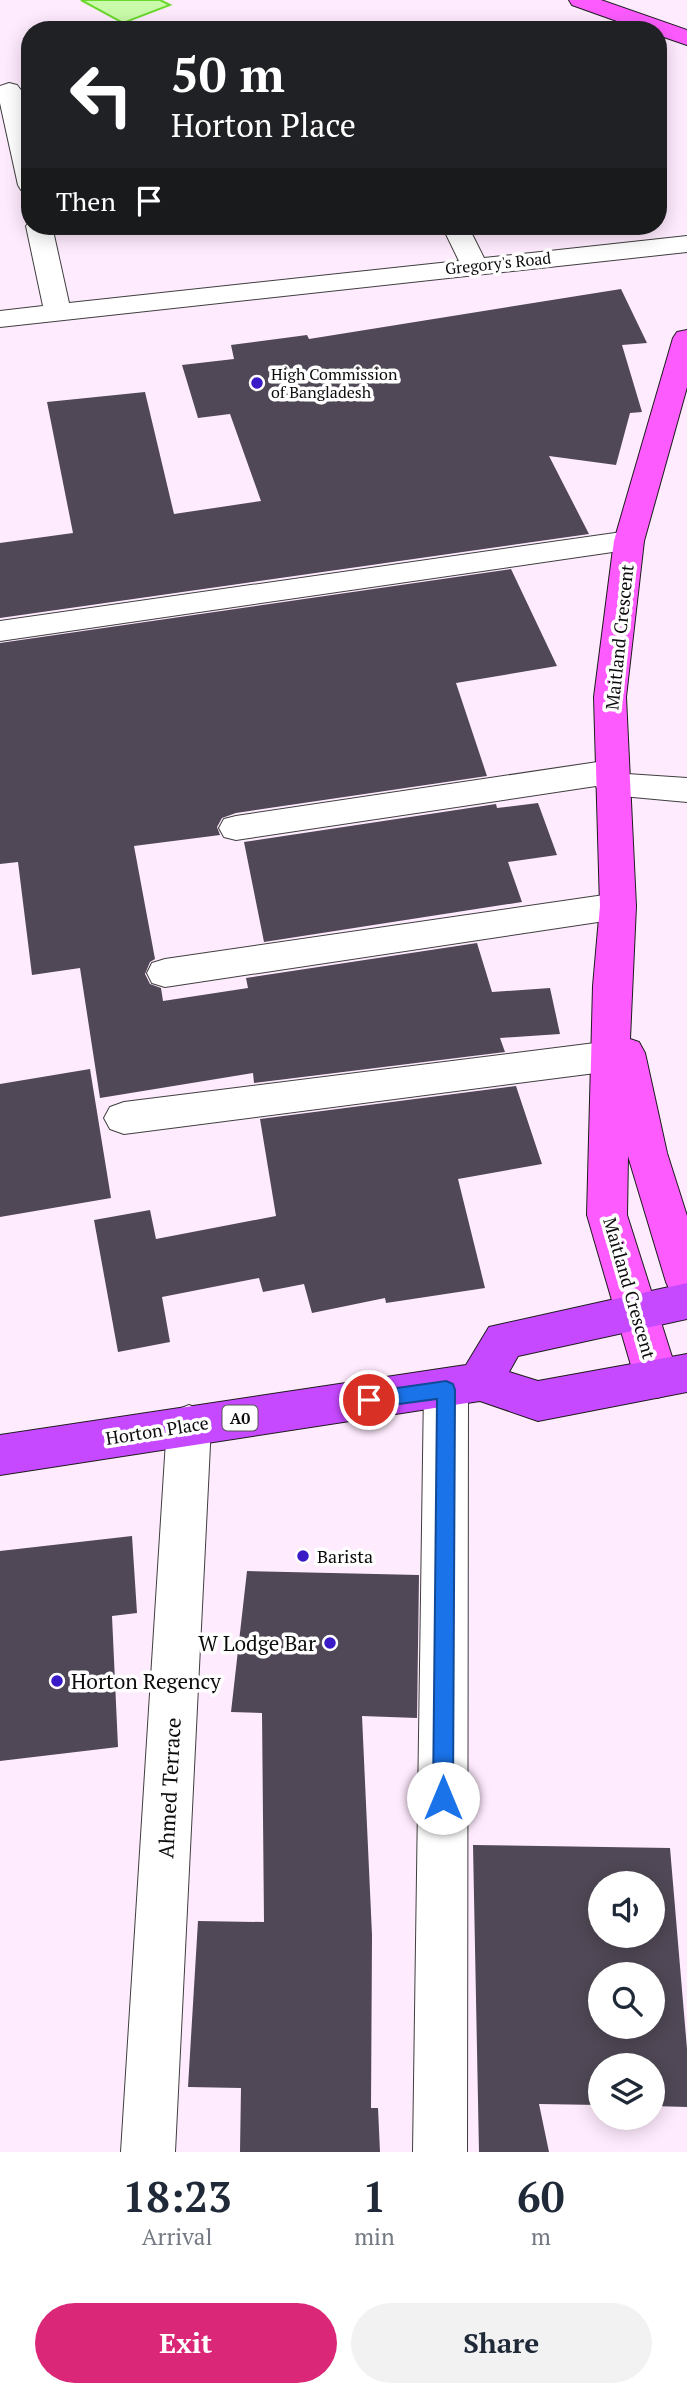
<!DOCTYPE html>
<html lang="en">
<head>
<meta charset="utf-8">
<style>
	:root { --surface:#fff; --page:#f2f2f3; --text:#1f2937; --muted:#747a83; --accent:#db2777 }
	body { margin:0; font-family:"PT Serif",serif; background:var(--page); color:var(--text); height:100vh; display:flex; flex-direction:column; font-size:26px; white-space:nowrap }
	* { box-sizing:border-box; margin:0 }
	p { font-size:23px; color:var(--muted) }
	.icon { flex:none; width:38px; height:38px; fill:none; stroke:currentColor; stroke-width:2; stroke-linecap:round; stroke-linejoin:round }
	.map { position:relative; height:2152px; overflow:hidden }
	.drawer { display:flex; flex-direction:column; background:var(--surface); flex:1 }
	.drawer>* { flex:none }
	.guide { position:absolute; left:21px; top:21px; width:646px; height:214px; border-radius:28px; box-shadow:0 4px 18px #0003; background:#202124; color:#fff; overflow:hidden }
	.tools { position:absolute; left:588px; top:1871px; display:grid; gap:14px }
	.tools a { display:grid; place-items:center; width:77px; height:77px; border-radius:50%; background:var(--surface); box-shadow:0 4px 18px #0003; font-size:35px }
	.pin { position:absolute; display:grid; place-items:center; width:60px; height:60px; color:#fff; margin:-30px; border:4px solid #fff; border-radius:50%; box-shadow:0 2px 7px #0007 }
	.me { position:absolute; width:77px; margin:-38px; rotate:0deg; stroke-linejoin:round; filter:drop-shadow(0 0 5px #0008) }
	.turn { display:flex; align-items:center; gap:24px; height:147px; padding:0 35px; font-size:32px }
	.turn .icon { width:91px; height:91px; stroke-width:2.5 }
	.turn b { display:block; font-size:49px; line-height:60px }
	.then { display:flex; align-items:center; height:66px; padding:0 35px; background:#0003; gap:14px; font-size:26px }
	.eta { display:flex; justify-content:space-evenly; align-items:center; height:119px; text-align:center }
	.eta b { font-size:42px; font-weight:700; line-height:49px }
	.button { display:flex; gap:14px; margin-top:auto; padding:14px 35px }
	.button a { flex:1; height:80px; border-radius:42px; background:var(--accent); color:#fff; font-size:28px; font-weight:700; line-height:80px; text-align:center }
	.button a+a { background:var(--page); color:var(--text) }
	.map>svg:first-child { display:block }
	.water { fill:#cafbab; stroke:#6ad82c; stroke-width:2 }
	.building { fill:#504856; fill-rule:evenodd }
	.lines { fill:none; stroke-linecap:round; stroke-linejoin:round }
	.minor-casing { stroke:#3f3f3f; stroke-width:2 }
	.major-casing { stroke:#1d1d1d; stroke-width:2 }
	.highway-casing { stroke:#1d1d1d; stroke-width:2 }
	.minor { fill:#fff; fill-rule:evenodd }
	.major { fill:#fe5bff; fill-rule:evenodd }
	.highway { fill:#c749ff; fill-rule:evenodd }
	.route { fill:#1a73e8; stroke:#114b97; stroke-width:2 }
	.poi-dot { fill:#3a19c7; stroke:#fff; stroke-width:2.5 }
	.labels { text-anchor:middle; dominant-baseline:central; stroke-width:7; stroke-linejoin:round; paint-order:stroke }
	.far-street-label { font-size:16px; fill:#0c0c0c; stroke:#fff }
	.far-poi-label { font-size:16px; fill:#0c0c0c; stroke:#fff; text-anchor:start }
	.shield { fill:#fff; stroke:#555; stroke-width:2 }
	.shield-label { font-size:16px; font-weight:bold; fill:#0c0c0c }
	.street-label { font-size:18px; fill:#0c0c0c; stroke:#fff }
	.poi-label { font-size:18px; fill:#0c0c0c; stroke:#fff; text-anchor:start }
	.near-poi-label { font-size:21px; fill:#0c0c0c; stroke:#fff; text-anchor:end }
	.near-street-label { font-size:21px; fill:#0c0c0c; stroke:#fff }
</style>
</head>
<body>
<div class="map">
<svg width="687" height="2152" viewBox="0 0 687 2152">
	<rect width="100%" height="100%" fill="#ffebfe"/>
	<!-- water -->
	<path class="water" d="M81,0h79l10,5 -47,18z"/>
	<!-- building -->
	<path class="building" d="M621,289l26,54 -25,2 20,67 -12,1 -14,52 -67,-9 40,78 -589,84v-75l73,-10 -26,-131 98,-10 29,122 87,-13 -31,-87 -32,4 -16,-53 52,-6 -3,-14 76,-10 2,4z
		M511,569l46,97 -101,17 31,93 -251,37 -14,5 -5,9 3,8 -86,11 21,113 -5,3 -5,12 5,10 11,4 2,13 85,-13 -2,-10 231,-35 15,49 58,-4 10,46 -60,4 5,14 -251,31 -1,-10 -153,25 -20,-130 -48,7 -14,-113 -18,2v-221z
		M538,803l19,52 -49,7 14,40 -258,40 -20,-100 252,-38 1,4z
		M90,1069l21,129 -111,19v-133z
		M516,1086l26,78 -84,15 27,109 -99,15 -1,-5 -73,15 -8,-29 -41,8 -4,-14 -97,19 8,45 -52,10 -24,-132 56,-10 6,29 120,-23 -16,-97z
		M132,1536l5,77 -25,3 6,131 -118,14v-210z
		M247,1571l172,4 -2,143 -55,-2 10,219 -1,173h7l2,44h-140l1,-64 -53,-1 10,-166 66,1 -2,-209 -31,-1z
		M473,1845l197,3 17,201v58l-34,-1v-41h-53v40l-61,-1 10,48h-70zM600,1883h53v53h-53zM600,1974h53v52h-53z"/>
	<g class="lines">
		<defs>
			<path id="minor" d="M9,83l8,2 4,5 9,39v63l-9,-2 -3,-5 -18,-82v-17z
				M30,221v5h22l17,77 390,-42 -17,-35h26l16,32 203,-22v16l-687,75v-16l43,-5 -17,-80z
				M629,531l11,3 4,7 -4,7 -640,93v-20z
				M611,760l12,4 4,10 60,4v24l-87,-8 -4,-8 -360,54 -12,-3 -5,-9 5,-9 12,-3z
				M618,893l13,4 5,9 -5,9 -13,4 -453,68 -13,-4 -5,-10 5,-10 13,-4z
				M611,1041l14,4 5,11 -5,11 -14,4 -487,63 -14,-5 -6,-11 6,-11 14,-5z
				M446,1370l15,5 7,14 -1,763h-54l11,-763 7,-14z
				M189,1405l15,6 7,14 -36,727h-54l46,-727 7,-14z"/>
			<path id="major" d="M569,0h32l86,30v15l-29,-10v-5h-16l-70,-25z
				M687,330v57l-43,154 -18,156 10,209 -6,133 9,3 6,11 22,100 20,63v84l-15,-5 -6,-13 -38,-126 -1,59 52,164 -7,14 -15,5 -15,-5 -7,-14 -48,-164 6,-229 7,-80 -6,-209 20,-156 59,-203 4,-6z"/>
			<path id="highway" d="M687,1283v36l-169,37 -9,16 29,9 149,-27v38l-149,29 -58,-20 -480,74v-40l466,-70 23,-38z"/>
		</defs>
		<!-- minor casing -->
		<use href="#minor" class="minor-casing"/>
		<!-- major casing -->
		<use href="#major" class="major-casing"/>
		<!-- highway casing -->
		<use href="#highway" class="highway-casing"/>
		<!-- minor -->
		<use href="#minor" class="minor"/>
		<!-- major -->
		<use href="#major" class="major"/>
		<!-- highway -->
		<use href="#highway" class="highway"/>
	</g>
	<!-- route -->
	<path class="route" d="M446,1381l7,3 2,6 -2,408 -3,7 -7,3 -7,-3 -3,-7 4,-399 -68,9 -6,-2 -3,-6 3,-6 6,-2z"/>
	<!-- markers -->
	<g class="poi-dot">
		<circle cx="257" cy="383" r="7"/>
		<circle cx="303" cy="1556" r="7"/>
		<circle cx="330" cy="1643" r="7"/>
		<circle cx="57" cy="1681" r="7"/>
	</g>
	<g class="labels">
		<!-- far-street labels -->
		<g class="far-street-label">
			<text transform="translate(498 263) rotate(-6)">Gregory's Road</text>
		</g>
		<!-- far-poi labels -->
		<g class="far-poi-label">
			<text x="271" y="374">High Commission<tspan x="271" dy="18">of Bangladesh</tspan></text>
		</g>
		<!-- shield labels -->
		<rect class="shield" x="222.5" y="1405.5" width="35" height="25" rx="5"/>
		<g class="shield-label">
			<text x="240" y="1418">A0</text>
		</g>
		<!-- street labels -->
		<g class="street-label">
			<text transform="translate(619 637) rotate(-84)">Maitland Crescent</text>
			<text transform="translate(630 1288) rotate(74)">Maitland Crescent</text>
			<text transform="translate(157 1430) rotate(-9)">Horton Place</text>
		</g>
		<!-- poi labels -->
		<g class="poi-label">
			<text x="317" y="1556">Barista</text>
		</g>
		<!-- near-poi labels -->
		<g class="near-poi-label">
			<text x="316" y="1643">W Lodge Bar</text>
			<text x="71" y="1681" text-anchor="start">Horton Regency</text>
		</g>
		<!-- near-street labels -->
		<g class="near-street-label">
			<text transform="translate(169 1788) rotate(-87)">Ahmed Terrace</text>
		</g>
	</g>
</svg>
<div class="tools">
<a><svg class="icon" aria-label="sound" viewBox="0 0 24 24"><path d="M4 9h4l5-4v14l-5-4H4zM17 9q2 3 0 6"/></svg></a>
<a><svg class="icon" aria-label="search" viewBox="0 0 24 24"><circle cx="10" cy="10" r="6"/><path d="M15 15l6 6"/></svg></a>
<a><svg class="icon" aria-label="layers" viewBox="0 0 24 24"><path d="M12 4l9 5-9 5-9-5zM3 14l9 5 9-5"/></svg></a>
</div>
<div class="pin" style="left:369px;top:1400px;background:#d93025"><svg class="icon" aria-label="arrive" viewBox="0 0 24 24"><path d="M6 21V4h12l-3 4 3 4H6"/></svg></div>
<svg class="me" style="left:443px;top:1798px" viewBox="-20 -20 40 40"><circle r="19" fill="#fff"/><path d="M0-13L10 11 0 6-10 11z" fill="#1a73e8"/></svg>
<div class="guide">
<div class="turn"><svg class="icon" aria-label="left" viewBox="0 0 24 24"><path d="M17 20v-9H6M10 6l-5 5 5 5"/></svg><div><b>50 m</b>Horton Place</div></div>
<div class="then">Then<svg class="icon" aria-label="arrive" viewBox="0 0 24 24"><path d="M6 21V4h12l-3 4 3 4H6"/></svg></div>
</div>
</div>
<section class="drawer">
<div class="eta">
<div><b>18:23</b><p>Arrival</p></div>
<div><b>1</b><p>min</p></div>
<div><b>60</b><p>m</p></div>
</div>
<div class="button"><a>Exit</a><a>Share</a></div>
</section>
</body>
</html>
